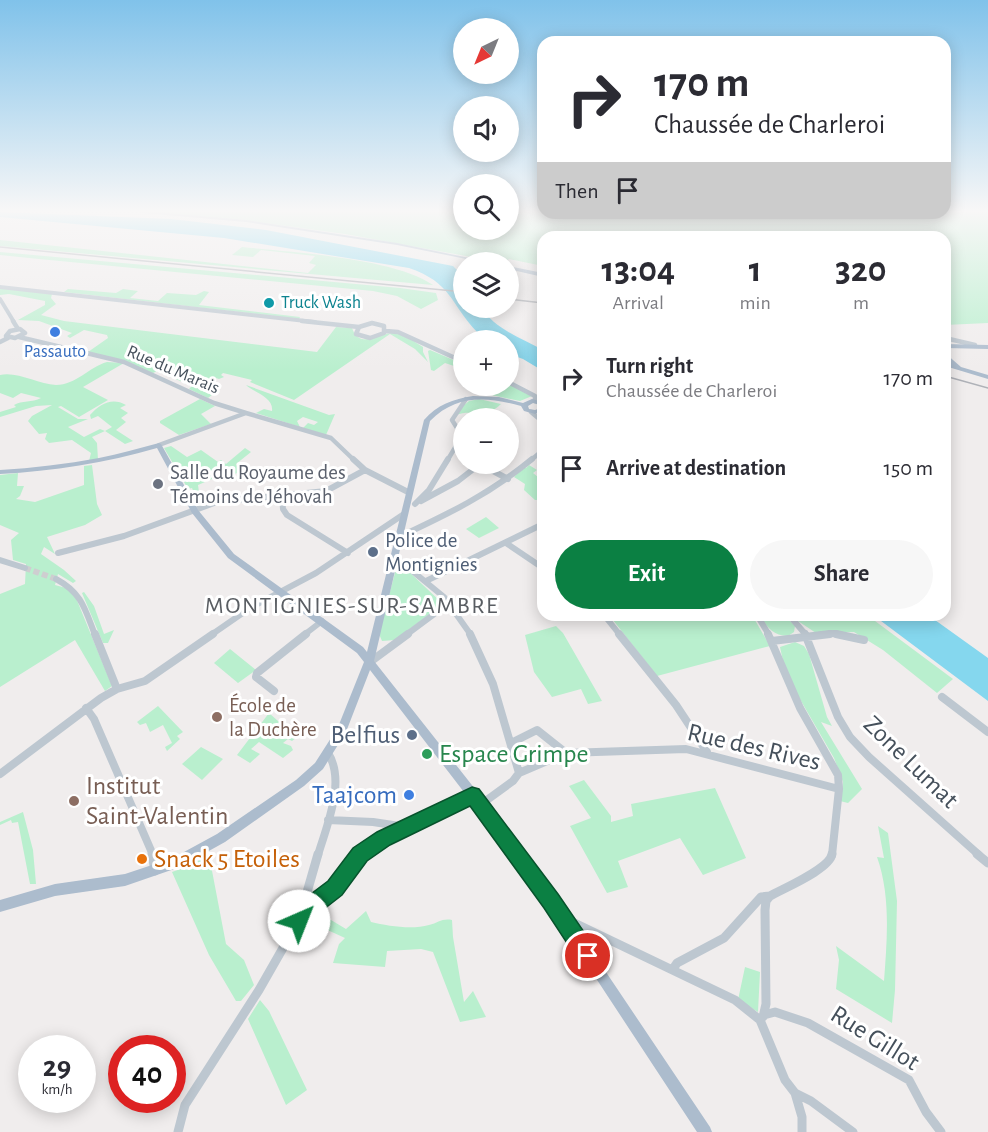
<!DOCTYPE html>
<html lang="en">
<head>
<meta charset="utf-8">
<style>
	:root { --surface:#fff; --page:#f7f7f7; --text:#2b2b33; --muted:#7c7c81; --accent:#0b8043 }
	body { margin:0; font-family:"Alegreya Sans",sans-serif; background:var(--page); color:var(--text); height:100vh; display:flex; flex-direction:column; font-size:22px; white-space:nowrap }
	* { box-sizing:border-box; margin:0 }
	p { font-size:20px; color:var(--muted) }
	.icon { flex:none; width:33px; height:33px; fill:none; stroke:currentColor; stroke-width:2; stroke-linecap:round; stroke-linejoin:round }
	.map { position:relative; flex:1; overflow:hidden }
	.panel { position:absolute; left:537px; top:231px; width:414px; height:390px; display:flex; flex-direction:column; background:var(--surface); border-radius:18px; box-shadow:0 3px 15px #0003 }
	.panel>* { flex:none }
	.hud { position:absolute; left:537px; top:36px; width:414px; height:183px; border-radius:18px; box-shadow:0 3px 15px #0003; background:#fff; color:var(--text); overflow:hidden }
	.needle { width:39px; rotate:223deg }
	.fabs { position:absolute; left:453px; top:18px; display:grid; gap:12px }
	.fabs a { display:grid; place-items:center; width:66px; height:66px; border-radius:50%; background:var(--surface); box-shadow:0 3px 15px #0003; font-size:30px }
	.speed { position:absolute; left:18px; top:1035px; display:flex; gap:12px; font-size:30px; font-weight:700; text-align:center }
	.speed>* { display:grid; place-content:center; width:78px; height:78px; border-radius:50%; background:var(--surface); box-shadow:0 3px 15px #0003; line-height:1 }
	.speed small { font-size:15px; font-weight:400 }
	.speed .limit { border:9px solid #d22; background:#fff; color:#111 }
	.pin { position:absolute; display:grid; place-items:center; width:51px; height:51px; color:#fff; margin:-26px; border:3px solid #fff; border-radius:50%; box-shadow:0 2px 6px #0007 }
	.me { position:absolute; width:66px; margin:-33px; rotate:44deg; stroke-linejoin:round; filter:drop-shadow(0 0 4px #0008) }
	.turn { display:flex; align-items:center; gap:21px; height:126px; padding:0 18px; font-size:27px }
	.turn .icon { width:78px; height:78px; stroke-width:2.5 }
	.turn b { display:block; font-size:42px; line-height:51px }
	.then { display:flex; align-items:center; height:57px; padding:0 18px; background:#0003; gap:12px; font-size:22px }
	.eta { display:flex; justify-content:space-evenly; align-items:center; height:102px; text-align:center }
	.eta b { font-size:36px; font-weight:600; line-height:42px }
	.primary-button { display:flex; gap:12px; margin-top:auto; padding:12px 18px }
	.primary-button a { flex:1; height:69px; border-radius:36px; background:var(--accent); color:#fff; font-size:24px; font-weight:600; line-height:69px; text-align:center }
	.primary-button a+a { background:var(--page); color:var(--text) }
	ul { padding:0; list-style:none }
	li { display:flex; align-items:center; gap:18px; height:90px; padding:0 18px }
	li div { flex:1 }
	li b { display:block; font-size:22px }
	li em { font-style:normal }
	.map>svg:first-child { display:block }
	.green { fill:#b9efce }
	.water { fill:#85d7ee }
	.lines { fill:none; stroke-linecap:round; stroke-linejoin:round }
	.minor-tunnel { stroke:#ceced0; stroke-width:6; stroke-dasharray:6 3; stroke-linecap:butt }
	.minor-far4 { stroke:#bdc7d0; stroke-width:4 }
	.minor-far3 { stroke:#bdc7d0; stroke-width:4.5 }
	.minor-far2 { stroke:#bdc7d0; stroke-width:6 }
	.minor-far1 { stroke:#bdc7d0; stroke-width:8 }
	.minor { stroke:#bdc7d0; stroke-width:9 }
	.major { fill:#acbccd; fill-rule:evenodd }
	.rail { stroke:#afb2b8; stroke-width:1.5 }
	.route { fill:#0b8043; stroke:#07532c; stroke-width:1.5 }
	.culture-dot { fill:#0f9aa8; stroke:#fff; stroke-width:2 }
	.shop-dot { fill:#3f7fe0; stroke:#fff; stroke-width:2 }
	.worship-dot { fill:#6b7280; stroke:#fff; stroke-width:2 }
	.service-dot { fill:#5c6f8a; stroke:#fff; stroke-width:2 }
	.education-dot { fill:#8d6e63; stroke:#fff; stroke-width:2 }
	.leisure-dot { fill:#2e9e5b; stroke:#fff; stroke-width:2 }
	.food-dot { fill:#e8710a; stroke:#fff; stroke-width:2 }
	.labels { text-anchor:middle; dominant-baseline:central; stroke-width:6; stroke-linejoin:round; paint-order:stroke }
	.far-culture-label { font-size:18px; fill:#0d838f; stroke:#fff; text-anchor:start }
	.far-shop-label { font-size:18px; fill:#366cbe; stroke:#fff }
	.far-street-label { font-size:18px; fill:#45505b; stroke:#fff }
	.worship-label { font-size:21px; fill:#5b616d; stroke:#fff; text-anchor:start }
	.service-label { font-size:21px; fill:#4e5e75; stroke:#fff; text-anchor:start }
	.education-label { font-size:21px; fill:#785e54; stroke:#fff; text-anchor:start }
	.quarter-label { font-size:24px; letter-spacing:1.5px; fill:#595d62; stroke:#fff }
	.near-service-label { font-size:26px; fill:#4e5e75; stroke:#fff; text-anchor:end }
	.near-street-label { font-size:26px; fill:#45505b; stroke:#fff }
	.near-leisure-label { font-size:26px; fill:#27864d; stroke:#fff; text-anchor:start }
	.near-education-label { font-size:26px; fill:#785e54; stroke:#fff; text-anchor:start }
	.near-shop-label { font-size:26px; fill:#366cbe; stroke:#fff; text-anchor:end }
	.near-food-label { font-size:26px; fill:#c56008; stroke:#fff; text-anchor:start }
</style>
</head>
<body>
<div class="map">
<svg width="988" height="1132" viewBox="0 0 988 1132">
	<rect width="100%" height="100%" fill="#f0eded"/>
	<!-- green -->
	<path class="green" d="M149,212h314l1,18h44l1,-18 391,1 37,3 8,-4h43v111l-43,2v-88h-402v29l-34,-7 -4,3h-6l-154,-28 -101,-14z
		M0,240l308,33 8,-8 -7,-2 6,-7 -54,-6 -8,7 -21,-2 10,-8c49,5 152,11 191,38l-433,-39z
		M0,252l400,36 36,5 2,7 -17,9 -24,-13 -24,-5 -334,-32 -39,-4z
		M0,288l52,6 -1,4 5,6 -15,11 23,6 253,31 19,-25 16,1c8,22 26,5 41,5 9,0 22,9 30,14v5l5,10 -13,-13 -25,-15 -96,66 -44,-18 2,-2 -29,-7 -2,2 3,2 -5,2 -6,-2 -16,11 15,7 -4,3 -19,-9 3,-3 -35,-15 -4,2 -65,-21 20,-14 -1,-3 -23,-5 -14,8 -3,-2 5,-3 -33,-12 -21,-1 27,-15v-4l-36,-7 -9,1z
		M68,289l48,4 7,-4 15,2 -8,7 28,3 9,-8 29,2 8,-4 5,1 -10,13 101,12 -1,2 -235,-27z
		M430,350l33,14v5l-18,-6 -11,8 -3,-1 -3,-19z
		M107,362l17,1 -41,24 25,13 -29,17 -18,-11 -3,1 20,12h10l-20,8 16,10 16,-8 5,2 7,-4 -14,-11 -7,3 -1,-4c10,-11 22,-18 36,-10l-6,3 8,5 -7,5 5,4 -10,8 17,11 -8,3 -20,-13 -13,6 5,6 1,17 -9,1 2,-8 -19,-13 -23,3 -4,-4 2,-6 -8,1 -11,-13 4,-5 20,-11 -16,1 -36,11v-5l16,-5 -2,-2c8,-5 18,-2 27,-7l-20,-5 -8,5 -13,-5v-18c17,-4 38,9 56,10 20,0 33,-18 51,-23z
		M509,383l23,13 -12,5 -38,-8 10,-3 4,-4h12z
		M246,385l83,30 6,-1 -9,21 -23,-7 5,-5 6,2 4,-3 -15,-5 -6,4 3,6 -44,-14 8,-4 8,2c2,-14 -19,-19 -26,-26z
		M200,399l15,7 -14,8 10,10 -32,11 -19,-12v-2z
		M479,399l22,5c-18,17 -27,4 -45,11l-1,-2 14,-12z
		M171,446l16,11 14,-7 17,12 3,-2 5,4 19,-16 6,4 -15,12 4,8 -25,9 -3,-2 -14,6 1,7 -3,6 -4,-10 -4,1 -24,-41z
		M92,465l5,39 5,11 -17,10 -38,12 8,17 -11,-7 -3,7 23,16 12,11 -3,2 -15,-9 -3,11 11,3 10,10 36,88 -7,5 -30,-51 -75,47v-93l25,-10 1,-20 -13,-4 -2,-20 8,-7 -19,-8v-50l18,-2 -1,13h7l-4,10 -4,3 19,3 49,-17v-19z
		M529,465l8,5 -4,3 10,8v19h-8l-11,-10 1,-6 -11,-7 9,-10 3,1z
		M486,517l13,11 -20,10 -13,-9z
		M397,565l7,2 39,37 -48,36 -13,1 -3,-7z
		M84,592l10,14 10,28 10,-4 -6,13h-5l-21,-50z
		M609,615h143l18,31 -113,30z
		M760,615h24l11,11 -1,6 -6,4c-16,-1 -21,-9 -28,-21z
		M789,615h78l86,64 -16,14 -54,-43 -29,-18 -38,1z
		M556,626l7,7 39,68 -14,3 -7,-15 -29,8 -18,-25 -9,-37z
		M795,642l9,4 5,8 18,63 5,9 -11,-4 41,67 -14,14 -8,-2 3,-19 -9,-24 -48,-83 -6,-28z
		M230,649l26,21 -18,13 -24,-20z
		M158,706l25,26 -6,4 3,3 -13,12 -2,-4 7,-4 -9,-18 -13,7 -4,-9 -6,2 -3,-3z
		M269,713l9,8 20,8 -5,6 4,2 -5,4 -4,-2 -5,4 8,3 2,4 -10,8 -24,-16 -8,7 9,5 -10,9 -13,-8z
		M201,747l22,12 -21,21 -20,-16z
		M584,780l27,36v6l22,-6 -2,-12 84,-16 31,70 -43,17 -23,-37 -62,23 10,26 -21,6 -37,-67 21,-8 -22,-32z
		M23,812l10,38 3,34h-6l-12,-62 -6,1 -1,-3 -11,5v-3z
		M878,826l10,7 9,68 -2,89 -3,33 -56,-34 3,-29 -3,-14 48,35c3,-40 7,-85 -7,-124l7,1z
		M209,855l17,89 18,16 10,25 -13,16h-5l-27,-46 -37,-83 17,-6z
		M316,911l30,18 20,-18 5,11c17,4 41,8 58,3 9,-2 13,-7 23,-5l1,17 11,65 9,-11 13,26 -26,5 -27,-70 -12,-3 -34,2 -2,16 -52,-4 6,-19 6,-6 -35,-16z
		M745,967l15,5 -2,40 -20,-12z
		M260,1000l9,11 38,79 -21,15 -38,-86z"/>
	<!-- water -->
	<path class="water" d="M0,212l171,7 95,11 187,36 10,10 1,32h18c11,20 41,31 61,42v21l-20,-12 -14,-5 -1,-14h-25l-6,-3v-5c-28,-30 -25,-49 -68,-64l-185,-30 -224,-21z
		M873,615h55l60,43v43z"/>
	<g class="lines">
		<!-- minor-tunnel -->
		<path class="minor-tunnel" d="M25,568l31,11"/>
		<!-- minor-far4 -->
		<path class="minor-far4" d="M0,287l315,35
			M0,299l14,23"/>
		<!-- minor-far3 -->
		<path class="minor-far3" d="M13,321l5,8
			M302,321l57,6
			M372,323l12,3v7l-14,5 -14,-4 3,-7z
			M20,329l5,4 -10,5 -9,-2 4,-5z
			M386,331l12,1 66,30
			M19,337l105,25 90,41 32,10
			M945,338l30,7
			M0,342l8,-4
			M508,382l27,14v5
			M531,412l12,10
			M159,445l87,-32 85,25 24,23
			M447,461l15,-25 -10,-16 14,-21
			M530,461l13,-11"/>
		<!-- minor-far2 -->
		<path class="minor-far2" d="M353,459l12,11 43,22
			M282,497l1,12 4,6 61,38
			M421,501l37,-20 22,-17 28,15
			M415,504l14,-14 19,-31
			M399,537c49,-23 91,-43 133,-78
			M506,543l37,25
			M58,553l66,-17 93,-34 109,-11 39,-21
			M394,556l50,41 27,38
			M0,560l25,8
			M56,579c26,14 29,30 39,56
			M426,581l117,-57
			M604,615l16,20
			M757,615l12,20
			M789,615l17,20
			M211,635l39,-27 66,-35 88,-59
			M304,635l18,-14
			M406,635l43,-32
			M818,635l16,-2 9,2"/>
		<!-- minor-far1 -->
		<path class="minor-far1" d="M95,634l22,55
			M470,634l23,50 26,89 -6,8 -33,24
			M619,634l57,71 31,47
			M768,634l32,74 38,67 1,14 -7,66
			M805,634l33,83 12,20 19,20 110,98
			M836,634l28,6
			M772,641l58,-7
			M370,662l38,-28
			M274,691l-18,-14 1,-4 49,-39
			M942,697l46,35
			M86,708l8,11 59,136
			M511,743l26,-13 29,23
			M519,773l47,-20 120,-4 153,40
			M0,774l101,-76 16,-9 28,-8 68,-47
			M328,820l45,2 33,5
			M318,855c9,-30 28,-74 10,-102
			M360,855l24,-17 89,-43"/>
		<!-- minor -->
		<path class="minor" d="M152,854l3,17
			M977,854l11,9
			M303,913l32,-25 27,-34
			M566,919l169,81 25,20 25,60 10,13 16,8 42,31
			M673,969l4,-6 47,-25 37,-41 9,-1c14,-8 60,-27 62,-42
			M764,1015l11,-3 33,11 101,57 17,32 15,20
			M763,1017l3,-13 -1,-94 1,-9 4,-5
			M795,1093l7,24v15
			M178,1132l7,-27 74,-115 40,-70 19,-66"/>
		<!-- major -->
		<path class="major" d="M141,212h14l91,8 151,23 92,19h-8l-84,-17 -151,-23 -103,-9z
			M508,266l35,7v4l-35,-8z
			M945,344l43,1v4l-43,-1z
			M945,353l16,14 27,8v4l-43,-13v-4l6,2 -6,-6z
			M473,396l26,1 24,6 9,-4 11,3v4l-10,-3 -5,3 1,3 6,1 8,-3v4l-8,3 -11,-3 -3,-5c-34,-9 -64,-12 -91,15l-56,240 131,166 62,87 143,213 2,5h-15l-138,-210 -62,-87 -127,-165 -24,62 -23,37 -19,17 -79,56 -45,25 -55,19 -70,10 -55,16v-12l55,-16 70,-10 48,-16 44,-24 79,-54 19,-17 23,-36 26,-65 -7,-9 -129,-95 -36,-45 -35,-65c-51,15 -104,23 -157,26v-4c33,-2 66,-6 99,-12 20,-4 40,-10 60,-15l2,1 37,66 36,44 129,93 4,5 57,-232c13,-15 29,-21 49,-24z"/>
		<!-- rail -->
		<path class="rail" d="M0,247l464,45
			M508,299l35,4
			M945,376l43,12"/>
	</g>
	<!-- sky -->
	<linearGradient id="sky" x2="0" y2="1"><stop stop-color="#80c2ea"/><stop offset="0.57" stop-color="#f8f7f7"/><stop offset="1" stop-color="#f8f7f7" stop-opacity="0"/></linearGradient>
	<rect width="988" height="370" fill="url(#sky)"/>
	<!-- route -->
	<path class="route" d="M472,787l7,2 79,105 37,54 3,8 -3,7 -7,3 -8,-3 -36,-55 -74,-102 -80,39 -23,16 -25,34 -32,25 -4,8 -7,3 -7,-3 -3,-7 6,-15 33,-25 25,-33 24,-16z"/>
	<!-- markers -->
	<circle class="culture-dot" cx="269" cy="303" r="6"/>
	<g class="shop-dot">
		<circle cx="55" cy="332" r="6"/>
		<circle cx="409" cy="795" r="6"/>
	</g>
	<circle class="worship-dot" cx="158" cy="484" r="6"/>
	<g class="service-dot">
		<circle cx="373" cy="552" r="6"/>
		<circle cx="412" cy="735" r="6"/>
	</g>
	<g class="education-dot">
		<circle cx="217" cy="717" r="6"/>
		<circle cx="74" cy="801" r="6"/>
	</g>
	<circle class="leisure-dot" cx="427" cy="754" r="6"/>
	<circle class="food-dot" cx="142" cy="859" r="6"/>
	<g class="labels">
		<!-- far-culture labels -->
		<g class="far-culture-label">
			<text x="281" y="303">Truck Wash</text>
		</g>
		<!-- far-shop labels -->
		<g class="far-shop-label">
			<text x="55" y="352">Passauto</text>
		</g>
		<!-- far-street labels -->
		<g class="far-street-label">
			<text transform="translate(173 370) rotate(23)">Rue du Marais</text>
		</g>
		<!-- worship labels -->
		<g class="worship-label">
			<text x="170" y="472">Salle du Royaume des<tspan x="170" dy="24">Témoins de Jéhovah</tspan></text>
		</g>
		<!-- service labels -->
		<g class="service-label">
			<text x="385" y="540">Police de<tspan x="385" dy="24">Montignies</tspan></text>
		</g>
		<!-- education labels -->
		<g class="education-label">
			<text x="229" y="705">École de<tspan x="229" dy="24">la Duchère</tspan></text>
		</g>
		<!-- quarter labels -->
		<g class="quarter-label">
			<text x="352" y="606">MONTIGNIES-SUR-SAMBRE</text>
		</g>
		<!-- near-service labels -->
		<g class="near-service-label">
			<text x="400" y="735">Belfius</text>
		</g>
		<!-- near-street labels -->
		<g class="near-street-label">
			<text transform="translate(754 747) rotate(13)">Rue des Rives</text>
			<text transform="translate(911 762) rotate(44)">Zone Lumat</text>
			<text transform="translate(875 1038) rotate(32)">Rue Gillot</text>
		</g>
		<!-- near-leisure labels -->
		<g class="near-leisure-label">
			<text x="439" y="754">Espace Grimpe</text>
		</g>
		<!-- near-education labels -->
		<g class="near-education-label">
			<text x="86" y="786">Institut<tspan x="86" dy="30">Saint-Valentin</tspan></text>
		</g>
		<!-- near-shop labels -->
		<g class="near-shop-label">
			<text x="397" y="795">Taajcom</text>
		</g>
		<!-- near-food labels -->
		<g class="near-food-label">
			<text x="154" y="859">Snack 5 Etoiles</text>
		</g>
	</g>
</svg>
<div class="fabs">
<a><svg class="needle" viewBox="-14 -14 28 28"><path d="M0-13l5 13h-10z" fill="#e53935"/><path d="M0 13l5-13h-10z" fill="#7c7c81"/></svg></a>
<a><svg class="icon" aria-label="sound" viewBox="0 0 24 24"><path d="M4 9h4l5-4v14l-5-4H4zM17 9q2 3 0 6"/></svg></a>
<a><svg class="icon" aria-label="search" viewBox="0 0 24 24"><circle cx="10" cy="10" r="6"/><path d="M15 15l6 6"/></svg></a>
<a><svg class="icon" aria-label="layers" viewBox="0 0 24 24"><path d="M12 4l9 5-9 5-9-5zM3 14l9 5 9-5"/></svg></a>
<a>+</a>
<a>−</a>
</div>
<div class="speed"><div>29<small>km/h</small></div><div class="limit">40</div></div>
<div class="pin" style="left:588px;top:956px;background:#d93025"><svg class="icon" aria-label="arrive" viewBox="0 0 24 24"><path d="M6 21V4h12l-3 4 3 4H6"/></svg></div>
<svg class="me" style="left:299px;top:921px" viewBox="-20 -20 40 40"><circle r="19" fill="#fff"/><path d="M0-13L10 11 0 6-10 11z" fill="#0b8043"/></svg>
<div class="hud">
<div class="turn"><svg class="icon" aria-label="right" viewBox="0 0 24 24"><path d="M7 20v-9h11M14 6l5 5-5 5"/></svg><div><b>170 m</b>Chaussée de Charleroi</div></div>
<div class="then">Then<svg class="icon" aria-label="arrive" viewBox="0 0 24 24"><path d="M6 21V4h12l-3 4 3 4H6"/></svg></div>
</div>
<section class="panel">
<div class="eta">
<div><b>13:04</b><p>Arrival</p></div>
<div><b>1</b><p>min</p></div>
<div><b>320</b><p>m</p></div>
</div>
<ul>
<li><svg class="icon" aria-label="right" viewBox="0 0 24 24"><path d="M7 20v-9h11M14 6l5 5-5 5"/></svg><div><b>Turn right</b><p>Chaussée de Charleroi</p></div><em>170 m</em></li>
<li><svg class="icon" aria-label="arrive" viewBox="0 0 24 24"><path d="M6 21V4h12l-3 4 3 4H6"/></svg><div><b>Arrive at destination</b></div><em>150 m</em></li>
</ul>
<div class="primary-button"><a>Exit</a><a>Share</a></div>
</section>
</div>
</body>
</html>
